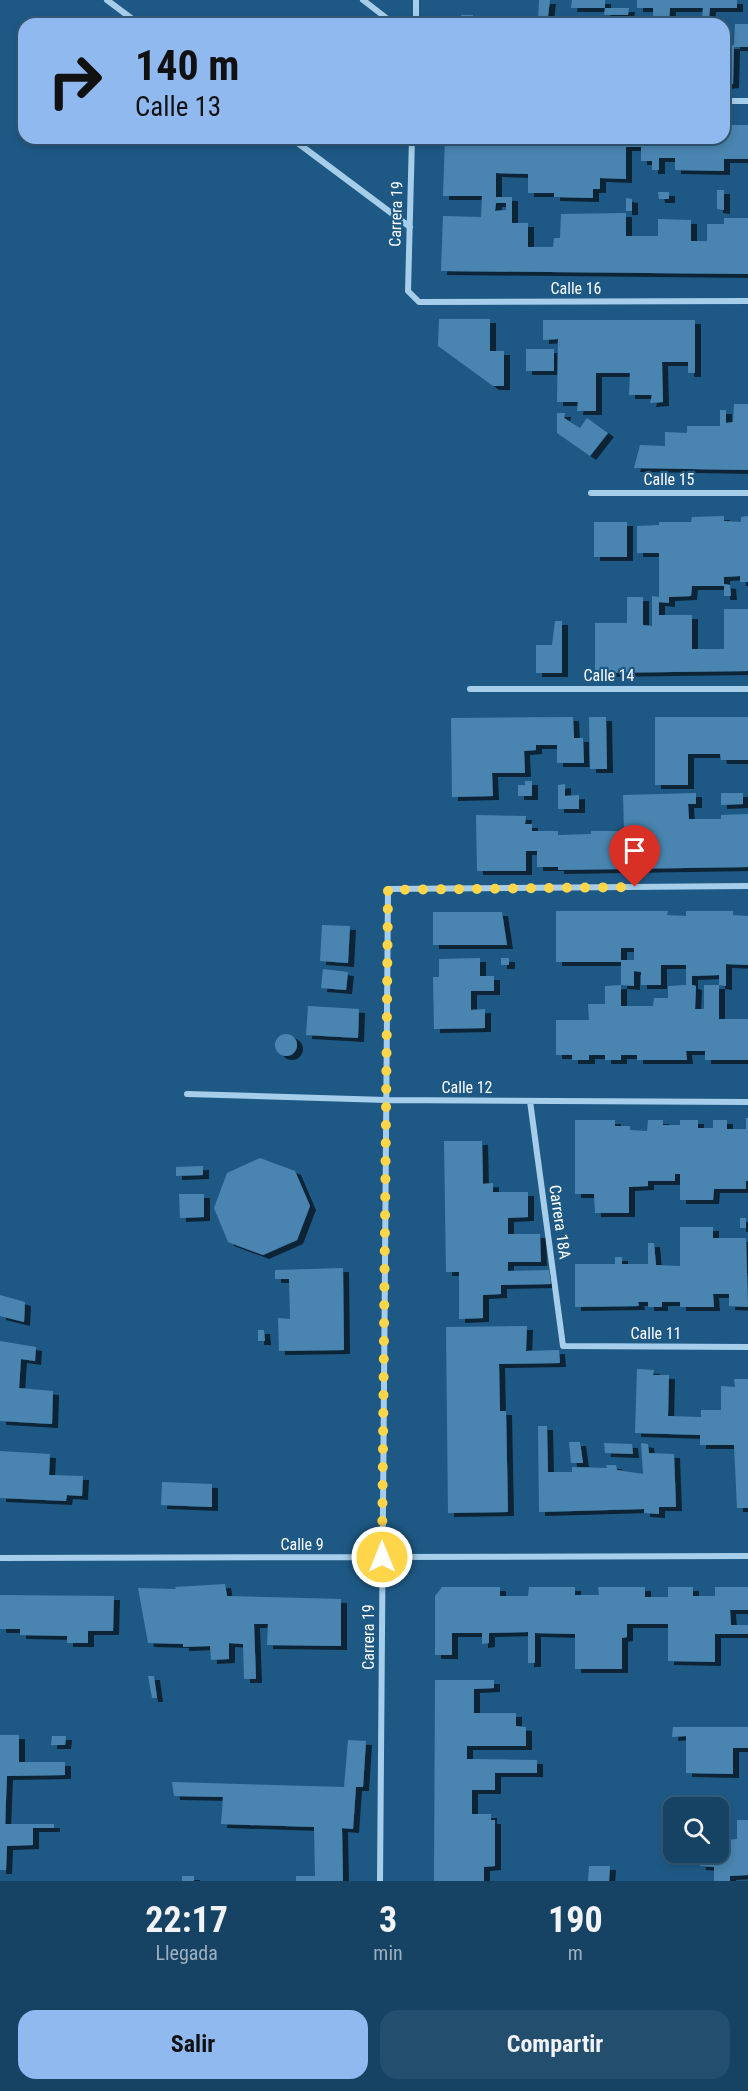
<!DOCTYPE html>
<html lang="es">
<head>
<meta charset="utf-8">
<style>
	:root { --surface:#164364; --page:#234e6d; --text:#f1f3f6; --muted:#9eb0bf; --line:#355c78; --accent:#90b9f0 }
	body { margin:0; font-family:"Roboto Condensed",sans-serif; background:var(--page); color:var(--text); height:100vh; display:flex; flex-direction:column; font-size:22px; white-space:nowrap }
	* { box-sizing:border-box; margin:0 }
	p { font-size:20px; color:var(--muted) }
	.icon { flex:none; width:33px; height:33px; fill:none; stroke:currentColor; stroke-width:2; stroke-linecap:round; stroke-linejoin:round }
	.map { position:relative; height:1881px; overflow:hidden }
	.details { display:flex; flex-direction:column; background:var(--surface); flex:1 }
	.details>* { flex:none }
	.top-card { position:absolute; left:18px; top:18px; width:712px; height:126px; border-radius:18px; box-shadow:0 3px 9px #0003,0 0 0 2px var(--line); background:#90b9f0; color:#111; overflow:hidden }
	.tools { position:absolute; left:663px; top:1797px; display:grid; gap:12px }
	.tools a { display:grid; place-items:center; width:66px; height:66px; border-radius:12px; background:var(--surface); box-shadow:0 3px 9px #0003,0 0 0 2px var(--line); font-size:30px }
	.pin { position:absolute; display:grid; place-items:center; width:51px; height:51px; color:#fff; margin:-62px -26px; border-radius:50% 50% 50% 0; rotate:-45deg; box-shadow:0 0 6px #0007 }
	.pin .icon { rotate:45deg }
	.me { position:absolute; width:66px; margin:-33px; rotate:0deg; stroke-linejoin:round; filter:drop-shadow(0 0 4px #0008) }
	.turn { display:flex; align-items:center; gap:21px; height:126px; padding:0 18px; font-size:27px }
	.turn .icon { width:78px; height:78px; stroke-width:2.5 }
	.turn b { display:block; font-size:42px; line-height:51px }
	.eta { display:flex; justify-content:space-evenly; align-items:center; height:102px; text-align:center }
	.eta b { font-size:36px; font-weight:700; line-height:42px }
	.cta { display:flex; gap:12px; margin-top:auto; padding:12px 18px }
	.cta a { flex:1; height:69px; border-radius:18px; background:var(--accent); color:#111; font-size:24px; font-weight:700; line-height:69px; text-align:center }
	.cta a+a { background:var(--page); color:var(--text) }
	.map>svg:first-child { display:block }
	.building { fill:#4a85b0; fill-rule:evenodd; filter:url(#shadow) }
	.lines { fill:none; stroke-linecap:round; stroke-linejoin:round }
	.street { stroke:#a6ceea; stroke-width:6 }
	.route { stroke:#ffd54a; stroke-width:10; stroke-dasharray:0 18 }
	.labels { text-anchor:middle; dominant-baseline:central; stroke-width:4.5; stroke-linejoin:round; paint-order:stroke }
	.street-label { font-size:16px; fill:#fff; stroke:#1e5985 }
</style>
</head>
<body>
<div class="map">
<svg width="748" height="1881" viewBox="0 0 748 1881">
	<defs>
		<filter id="shadow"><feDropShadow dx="6" dy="4" stdDeviation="0" flood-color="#0009"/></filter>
	</defs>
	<rect width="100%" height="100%" fill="#1e5985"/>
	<!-- building -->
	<path class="building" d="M539,0h11l-3,24h-9z
		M572,0h33v8h-34z
		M637,0h100v8h-27l-1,10 -7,1 1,-11h-33l-1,14h7v2h-40v-4h17v-12h-16z
		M605,8h24l-1,7h-24z
		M461,15h12v9h-12z
		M735,24h13v23h-14l-1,37 -9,1v-40h10z
		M724,125h24v34h-24v12l-49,-1v-12h-16v12h-7v-9h-11v-14h-15v32l-26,-1v11h-7v9l-39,-1v-4h-26v-19l-32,-1v24h16v26h16v24h25l1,-9h6l1,-24 65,-1v23h32v-17l33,1v21h16v-17h17v-6h24v56l-307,-3 2,-55 38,1 1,-21h-39l2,-58h279zM496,203h10v7l-11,1z
		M717,190h7v20l-7,-1z
		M658,192h11v7h-10z
		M626,198l6,1v12h-6z
		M439,319h51v32h14v35h-11l-55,-40z
		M543,320h152v53h-7v-11h-26l1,40 -13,1 2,-8h-23l1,-22h-34v38h-19l1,-9h-21l1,-63 -15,1z
		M526,349h28v22h-28z
		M734,404h14v66l-114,-2 6,-23 25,1v-14l22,1v-7h33v-16h6v13l7,-1z
		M557,413h8l-1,5 16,10 7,-10 21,15 -18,23 -33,-23z
		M724,516v5l17,1v-5l7,-1v66h-8v-6l-16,1v7l6,1 1,11h-7v-12v2h-32l-1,10 -22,1v6l-10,-1v13h33v34h32v-40h24v62l-153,2v-50h32v-26h16v28l9,1v-30l7,1v-44h-22v-27l22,-1v-3h32l1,-5z
		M594,522h33v35h-33z
		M555,621h7v52h-26v-28h16z
		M573,717l1,21h9l1,25h-27v-18h-21v5l-12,1 1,22h-33l1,23 -41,1 -1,-79z
		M589,717h17l1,52h-17z
		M655,717h93v43h-27l-1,-6h-32v31h-33z
		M525,781h7v15h-14v-11h7z
		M565,784v12l14,-1v14h-21v-24z
		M696,793v11h-8l1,15h32v-4l27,-1v53l-190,3v-3h-21v-16h-11v20h-49l-1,-56 50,1 -1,8h7v7h26v4l33,-1v-3h33l-1,-36z
		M721,793h22v11l-22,1z
		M556,911h112l-1,4 19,1v-5h47v4l15,1v49l-22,-1v22l-7,-1v-10l-27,1v9l4,1 -1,23h9v-24h15v34h29v41h-43v-9h-19l1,9h-50v-5h-16v5h-16v-5h-16v5h-17v-5h-16v-35h33l-1,-16h17v-18l16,-1v21h32l1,-8h14v-12l18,-1v-20h-25v20h-20v-13l-7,-1v15l-13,-1v-23h-65zM621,948h13v12h-13z
		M433,912h69l5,33h-74z
		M322,925l28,1 -2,37 -28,-2z
		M480,958v18h14v15h-23v19l14,-1v19l-51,1 -1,-52h6v-18z
		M501,958h8v7h-8z
		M323,969l25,3 -2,18 -25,-2z
		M308,1006l51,3 -1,29 -52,-3z
		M275 1045a11 11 0 1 1 22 0a11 11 0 1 1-22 0Z
		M746,1118h2v63h-2v8h-32l-1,11h-33v-26h-5v7h-27v5l-19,1v26h-34l-1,-19h-19v-74h40v6h15v4l17,1 1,-11h15v5h17v-5h18v8h15v-8h14v9h19z
		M444,1141h38l1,43 10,-1v9h35v25l-20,1v16h32l1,28h-33v9l41,-1 2,14 -50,1v9l-18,1v23l-24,1v-47h-13z
		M260,1158l35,13 15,35 -13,34 -34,15 -35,-13 -14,-34 13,-35z
		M203,1166v9l-27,1v-9z
		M179,1194h25v23l-24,1z
		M740,1218h6v10h-6z
		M680,1227h33v11h33l2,69 -19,-1v-12h-16l1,13h-34v-5h-18v5h-14v-5h-10l1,4 -64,1v-43h40v-7h7v7h26v-21h6l2,22 24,1z
		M343,1268l1,82 -65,1 -1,-33 12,1 -1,-40h-14v-9z
		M0,1295l25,7 -1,20 -24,-6z
		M527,1326l-1,25 33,-1 1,13 -61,1 1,47h6l2,101 -60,1 -2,-186z
		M258,1330h6l1,11h-7z
		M0,1341l36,6 -1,14 -14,-2 -2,29 34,3 -1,33 -52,-3z
		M637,1369l17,1 -1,5h16l-1,41 33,1v-7h20v-24l14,1 -1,-8h14v129h-11l-3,-63h-34v-10l-65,-2z
		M538,1426h9l1,46h24v-5l35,1 -1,-3h10l1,5 26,4 -2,-31 7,1 1,9 25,1 2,53h-17v7l-15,-1v-4l-105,3z
		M569,1442h11l3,21h-12z
		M604,1443l28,1 1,10 -28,-1z
		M0,1451l50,3 -1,21 34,1 -1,20 -15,-1 -1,6 -66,-3z
		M162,1482l50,2v23l-51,-2z
		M225,1584l2,12 114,3v47l-74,-1 1,-21h-14l2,55h-12l-1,-35 -14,-1v16l-18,1 -1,-14 -27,1v-3l-35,-1 -10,-55 38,1 -1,-2z
		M442,1587h58v9h28l1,-9h46v8h24l-1,-8h47v10h23v-10h25v9h22v-9h33v23h-18l1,15h17v9h-33v28l-47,-1v-37h-41v13l-5,1v31h-47v-35l-40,-1v30h-7v-31l-39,1v10l-7,1v-11h-30v22h-17v-59z
		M0,1595l114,1 -1,35h-25v12h-21v-7l-47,-1v-6h-20z
		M148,1676h6l3,22h-5z
		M435,1680h59v8l-20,1v24h42v13l10,1v19h-59v13l70,1v13h-42v17h-23v24h19v6h4v46l-11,1v14h-50z
		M673,1727h75v21h-15v26l-47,-1v-37l-14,1z
		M0,1735h19v27h46v13l-58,1 -2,48h49v4h-21v17l-26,1 -1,24h-6z
		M52,1736h14l-1,9h-14z
		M348,1740l18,1 -3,46h-7l-3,42 -11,-1 1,53h-47v-5h19l-1,-49 -93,-3 2,-27 -49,-1 -2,-14 172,5z
		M737,1820h11v55l-18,1v5h-16v-14l-14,-1 -1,-6h26l-1,-20 13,-1z
		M589,1866h21l-1,15h-21z
		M182,1876h12v5h-12z"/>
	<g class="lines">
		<!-- street -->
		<path class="street" d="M107,0l32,24
			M363,0l31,24
			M416,24v-24
			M724,101h24
			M291,138l119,89
			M412,138l-4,153 11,11 329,-1
			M591,493h157
			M470,689h278
			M187,1094l199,6 362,2
			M530,1101l33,245 185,1
			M0,1558l748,-2
			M380,1881l8,-992 360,-3"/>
	</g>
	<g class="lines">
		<!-- route -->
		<path class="route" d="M382,1557l6,-667 247,-3"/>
	</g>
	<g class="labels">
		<!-- street labels -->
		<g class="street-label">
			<text transform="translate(396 214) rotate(-88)">Carrera 19</text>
			<text x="576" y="288">Calle 16</text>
			<text x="669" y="479">Calle 15</text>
			<text x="609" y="675">Calle 14</text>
			<text x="467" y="1087">Calle 12</text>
			<text transform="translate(560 1222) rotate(82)">Carrera 18A</text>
			<text x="656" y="1333">Calle 11</text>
			<text x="302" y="1544">Calle 9</text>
			<text transform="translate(368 1637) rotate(-90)">Carrera 19</text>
		</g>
	</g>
</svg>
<div class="tools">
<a><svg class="icon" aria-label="search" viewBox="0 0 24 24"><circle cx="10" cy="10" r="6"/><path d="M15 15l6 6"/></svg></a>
</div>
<div class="pin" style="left:635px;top:887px;background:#d93025"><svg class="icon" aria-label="arrive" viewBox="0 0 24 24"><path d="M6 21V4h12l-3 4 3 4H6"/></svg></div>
<svg class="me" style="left:382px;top:1557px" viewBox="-20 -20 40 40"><circle r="17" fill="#ffd54a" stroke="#fff" stroke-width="3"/><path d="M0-11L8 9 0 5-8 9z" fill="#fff"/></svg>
<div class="top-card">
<div class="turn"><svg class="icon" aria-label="right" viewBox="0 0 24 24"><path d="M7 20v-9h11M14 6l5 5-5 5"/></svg><div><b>140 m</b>Calle 13</div></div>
</div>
</div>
<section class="details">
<div class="eta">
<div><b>22:17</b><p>Llegada</p></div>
<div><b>3</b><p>min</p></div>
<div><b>190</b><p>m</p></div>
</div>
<div class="cta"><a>Salir</a><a>Compartir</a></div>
</section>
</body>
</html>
